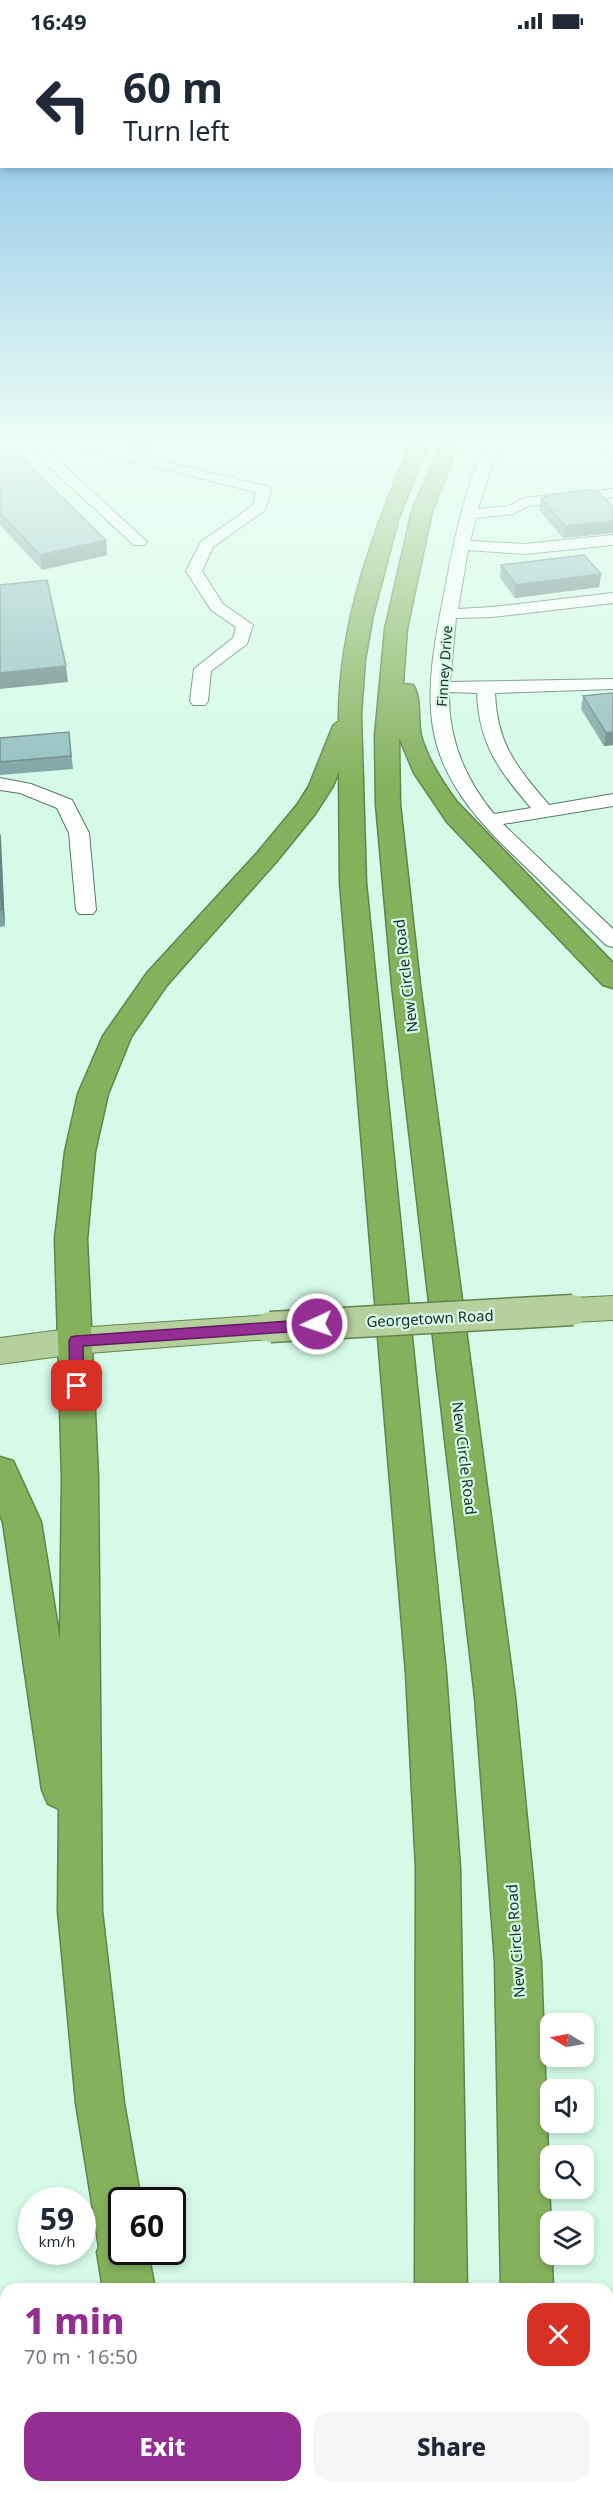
<!DOCTYPE html>
<html lang="en">
<head>
<meta charset="utf-8">
<style>
	:root { --surface:#fff; --page:#f6f6f7; --text:#1f2937; --muted:#747a83; --accent:#942e93 }
	body { margin:0; font-family:"Noto Sans",sans-serif; background:var(--page); color:var(--text); height:100vh; display:flex; flex-direction:column; font-size:22px; white-space:nowrap }
	* { box-sizing:border-box; margin:0 }
	p { font-size:20px; color:var(--muted) }
	.icon { flex:none; width:33px; height:33px; fill:none; stroke:currentColor; stroke-width:2; stroke-linecap:round; stroke-linejoin:round }
	.map { position:relative; flex:1; overflow:hidden }
	.drawer { position:absolute; left:0px; top:2241px; width:614px; height:210px; display:flex; flex-direction:column; background:var(--surface); border-radius:18px 18px 0 0; box-shadow:0 3px 9px #0003 }
	.drawer>* { flex:none }
	.banner { position:absolute; left:0px; top:0px; width:614px; height:126px; box-shadow:0 3px 9px #0003; background:#fff; color:var(--text); overflow:hidden }
	.needle { width:39px; rotate:280deg }
	.buttons { position:absolute; left:540px; top:1971px; display:grid; gap:12px }
	.buttons a { display:grid; place-items:center; width:54px; height:54px; border-radius:12px; background:var(--surface); box-shadow:0 3px 9px #0003; font-size:30px }
	.speed { position:absolute; left:18px; top:2145px; display:flex; gap:12px; font-size:30px; font-weight:700; text-align:center }
	.speed>* { display:grid; place-content:center; width:78px; height:78px; border-radius:50%; background:var(--surface); box-shadow:0 3px 9px #0003; line-height:1 }
	.speed small { font-size:15px; font-weight:400 }
	.speed .limit { border:3px solid #111; border-radius:9px; background:#fff; color:#111 }
	.pin { position:absolute; display:grid; place-items:center; width:51px; height:51px; color:#fff; margin:-26px; border-radius:12px; box-shadow:0 3px 9px #0006 }
	.me { position:absolute; width:66px; margin:-33px; rotate:267deg; stroke-linejoin:round; filter:drop-shadow(0 0 4px #0008) }
	.turn { display:flex; align-items:center; gap:21px; height:126px; padding:0 24px; font-size:27px }
	.turn .icon { width:78px; height:78px; stroke-width:2.5 }
	.turn b { display:block; font-size:42px; line-height:51px }
	.round { display:grid; place-items:center; flex:none; width:63px; height:63px; border-radius:18px; background:var(--page) }
	.overview { display:flex; align-items:center; justify-content:space-between; height:102px; padding:0 24px }
	h1 { font-size:36px; font-weight:800; line-height:45px; color:var(--accent) }
	.cta { display:flex; gap:12px; margin-top:auto; padding:12px 24px }
	.cta a { flex:1; height:69px; border-radius:18px; background:var(--accent); color:#fff; font-size:24px; font-weight:800; line-height:69px; text-align:center }
	.cta a+a { background:var(--page); color:var(--text) }
	.status { display:flex; justify-content:space-between; align-items:center; height:42px; padding:0 30px; background:var(--surface); direction:ltr }
	.status svg { height:16px; fill:currentColor }
	.map>svg:first-child { display:block }
	.lines { fill:none; stroke-linecap:round; stroke-linejoin:round }
	.minor-casing { stroke:#567868; stroke-width:2 }
	.major-casing { stroke:#62844a; stroke-width:2 }
	.highway-casing { stroke:#62844a; stroke-width:3 }
	.minor { fill:#fff; fill-rule:evenodd }
	.major { fill:#b6d09d; fill-rule:evenodd }
	.highway { fill:#85b15c; fill-rule:evenodd }
	.major-bridge-casing { stroke:#62844a; stroke-width:33; stroke-linecap:butt }
	.major-bridge { stroke:#b6d09d; stroke-width:30 }
	.wall { fill:#7fa4a5 }
	.shaded-wall { fill:#688686 }
	.building { fill:#94bfc0; stroke:#688686; stroke-width:1.5 }
	.route { fill:#942e93; stroke:#601e60; stroke-width:1.5 }
	.labels { text-anchor:middle; dominant-baseline:central; stroke-width:4.5; stroke-linejoin:round; paint-order:stroke }
	.far-street-label { font-size:14px; fill:#212f29; stroke:#d5fae8 }
	.street-label { font-size:15px; fill:#212f29; stroke:#d5fae8 }
</style>
</head>
<body>
<div class="status"><b>16:49</b><svg viewBox="0 0 49 12"><path d="M0 12V9h3v3zM5 12V6h3v6zM10 12V3h3v9zM15 12V0h3v12zM26 1h20v11H26zM47 4h2v5h-2z"/></svg></div>
<div class="map">
<svg width="613" height="2451" viewBox="0 0 613 2451">
	<rect width="100%" height="100%" fill="#d5fae8"/>
	<g class="lines">
		<defs>
			<path id="minor" d="M19,400c19,-2 26,2 38,17l87,80 3,3 -3,3h-10l-87,-80 -11,-14z
				M63,400h22l184,45 2,3 -6,20 -52,37 -11,24 21,33 30,21 -6,19 -36,27 -3,30 -3,4h-12l-3,-4 4,-32 39,-31 3,-11 -25,-17 -25,-39 15,-29 52,-37 3,-13 -191,-47z
				M490,400h14l-14,29 -12,38 31,-3 15,-8 89,-9v8l-85,9 -15,8 -37,4 -6,23 55,3 88,-9v10l-88,9 -57,-4 -10,59 34,-2 121,-14v10l-121,14 -36,1 -6,64 163,-3v10l-118,4c2,52 22,74 54,112l64,-11v12l-110,18 110,105v18l-7,-2c-25,-24 -50,-48 -75,-73 -43,-41 -88,-83 -98,-144 -8,-48 5,-102 14,-149 6,-34 22,-111 43,-137zM449,650l28,1c2,52 22,77 54,115l-37,6c-29,-35 -46,-76 -45,-122z
				M613,401v15l-9,-5 4,-9z
				M0,736l31,6 41,16 2,4 15,29 7,77 -3,4h-14l-3,-4 -7,-77 -12,-25 -37,-15 -20,-3z"/>
			<path id="major" d="M613,1254v24l-40,2 -11,-3 -5,-9 5,-9 11,-3z
				M270,1273l12,3 4,9 -4,9 -12,3 -194,15 -76,10v-26l76,-10z"/>
			<path id="highway" d="M411,400h18l-31,78 -25,95 -8,45 -4,53 5,170 80,790 14,195 7,421h-52l1,-421 -10,-195 -66,-790 -1,-112 -6,15 -18,28 -39,48 -109,123 -36,52 -23,57 -13,58 -8,87 11,238 4,434 22,192 17,97h-19v52h26l7,37h-52l-6,-37 2,-5 -23,-144 -18,-192 1,-102 -11,-5 -6,-14 -39,-268 -3,-7v-58l13,4 28,61 19,119 2,-164 -7,-238 10,-87 13,-58 25,-58 44,-63 111,-121 39,-47 12,-19 24,-60 6,-5c-1,-97 35,-191 72,-279z
				M442,400h18l-28,69 -25,118 -4,55 10,1c9,13 4,35 8,51 7,24 21,46 36,66l156,161v25l-10,-3 -156,-163 -33,-49 -15,-36 1,67 20,181 95,712 26,265 12,327h-52l-6,-327 -20,-265 -83,-712 -16,-181 -1,-68 10,-107 27,-118z
				M134,2445h56l1,6h-56z
				M407,2445h56v6h-56z
				M502,2445h56v6h-56z"/>
		</defs>
		<!-- minor casing -->
		<use href="#minor" class="minor-casing"/>
		<!-- major casing -->
		<use href="#major" class="major-casing"/>
		<!-- highway casing -->
		<use href="#highway" class="highway-casing"/>
		<!-- minor -->
		<use href="#minor" class="minor"/>
		<!-- major -->
		<use href="#major" class="major"/>
		<!-- highway -->
		<use href="#highway" class="highway"/>
		<defs>
			<path id="major-bridge" d="M270,1285l303,-17"/>
		</defs>
		<!-- major-bridge casing -->
		<use href="#major-bridge" class="major-bridge-casing"/>
		<!-- major-bridge -->
		<use href="#major-bridge" class="major-bridge"/>
	</g>
	<!-- wall -->
	<path class="wall" d="M104,400h58l-14,9z
		M0,408l106,90 1,15 -65,15 -42,-45z
		M545,453l68,12v26l-50,5 -24,-28 2,-12h3z
		M501,523l100,9 -2,13 -84,11 -15,-20z
		M613,651v52l-9,1 -23,-37 2,-13z
		M69,690l4,37 -73,6v-37z
		M0,791l5,93 -5,1z"/>
	<!-- shaded-wall -->
	<path class="shaded-wall" d="M147,400h15l-14,9z
		M613,479v12l-50,5 2,-12z
		M106,498l1,15 -65,15 -2,-15z
		M601,532l-2,13 -84,11 1,-13z
		M66,624l2,16 -68,7v-16z
		M613,690v13l-9,1 2,-13z
		M0,791l1,4 4,89 -3,-17 -2,-47z"/>
	<!-- building -->
	<path class="building" d="M11,406l95,92 -66,15 -40,-42v-63z
		M590,448l8,1 15,16v14l-48,5 -24,-28 6,-1 -2,-2z
		M584,513l17,19 -85,11 -15,-20z
		M47,538l19,86 -66,7v-88z
		M613,651v39l-7,1 -23,-37z
		M69,690l2,24 -71,6v-24z
		M0,820l2,47 -2,1z"/>
	<!-- sky -->
	<linearGradient id="sky" x2="0" y2="1"><stop stop-color="#7ab8e4"/><stop offset="0.54" stop-color="#ecfdf5"/><stop offset="1" stop-color="#ecfdf5" stop-opacity="0"/></linearGradient>
	<rect width="613" height="743" fill="url(#sky)"/>
	<!-- route -->
	<path class="route" d="M317,1277l7,5 -7,6 -234,16 1,40 -2,4h-10l-2,-4 -1,-45 2,-4 5,-1z"/>
	<g class="labels">
		<!-- far-street labels -->
		<g class="far-street-label">
			<text transform="translate(444 624) rotate(-86)">Finney Drive</text>
		</g>
		<!-- street labels -->
		<g class="street-label">
			<text transform="translate(405 934) rotate(-97)">New Circle Road</text>
			<text transform="translate(430 1276) rotate(-3)">Georgetown Road</text>
			<text transform="translate(465 1416) rotate(83)">New Circle Road</text>
			<text transform="translate(515 1899) rotate(-94)">New Circle Road</text>
		</g>
	</g>
</svg>
<div class="buttons">
<a><svg class="needle" viewBox="-14 -14 28 28"><path d="M0-13l5 13h-10z" fill="#e53935"/><path d="M0 13l5-13h-10z" fill="#747a83"/></svg></a>
<a><svg class="icon" aria-label="sound" viewBox="0 0 24 24"><path d="M4 9h4l5-4v14l-5-4H4zM17 9q2 3 0 6"/></svg></a>
<a><svg class="icon" aria-label="search" viewBox="0 0 24 24"><circle cx="10" cy="10" r="6"/><path d="M15 15l6 6"/></svg></a>
<a><svg class="icon" aria-label="layers" viewBox="0 0 24 24"><path d="M12 4l9 5-9 5-9-5zM3 14l9 5 9-5"/></svg></a>
</div>
<div class="speed"><div>59<small>km/h</small></div><div class="limit">60</div></div>
<div class="pin" style="left:77px;top:1344px;background:#d93025"><svg class="icon" aria-label="arrive" viewBox="0 0 24 24"><path d="M6 21V4h12l-3 4 3 4H6"/></svg></div>
<svg class="me" style="left:317px;top:1282px" viewBox="-20 -20 40 40"><circle r="17" fill="#942e93" stroke="#fff" stroke-width="3"/><path d="M0-11L8 9 0 5-8 9z" fill="#fff"/></svg>
<div class="banner">
<div class="turn"><svg class="icon" aria-label="left" viewBox="0 0 24 24"><path d="M17 20v-9H6M10 6l-5 5 5 5"/></svg><div><b>60 m</b>Turn left</div></div>
</div>
<section class="drawer">
<div class="overview"><div><h1>1 min</h1><p>70 m · 16:50</p></div><a class="round" style="background:#d93025;color:#fff"><svg class="icon" aria-label="close" viewBox="0 0 24 24"><path d="M6 6l12 12M18 6L6 18"/></svg></a></div>
<div class="cta"><a>Exit</a><a>Share</a></div>
</section>
</div>
</body>
</html>
